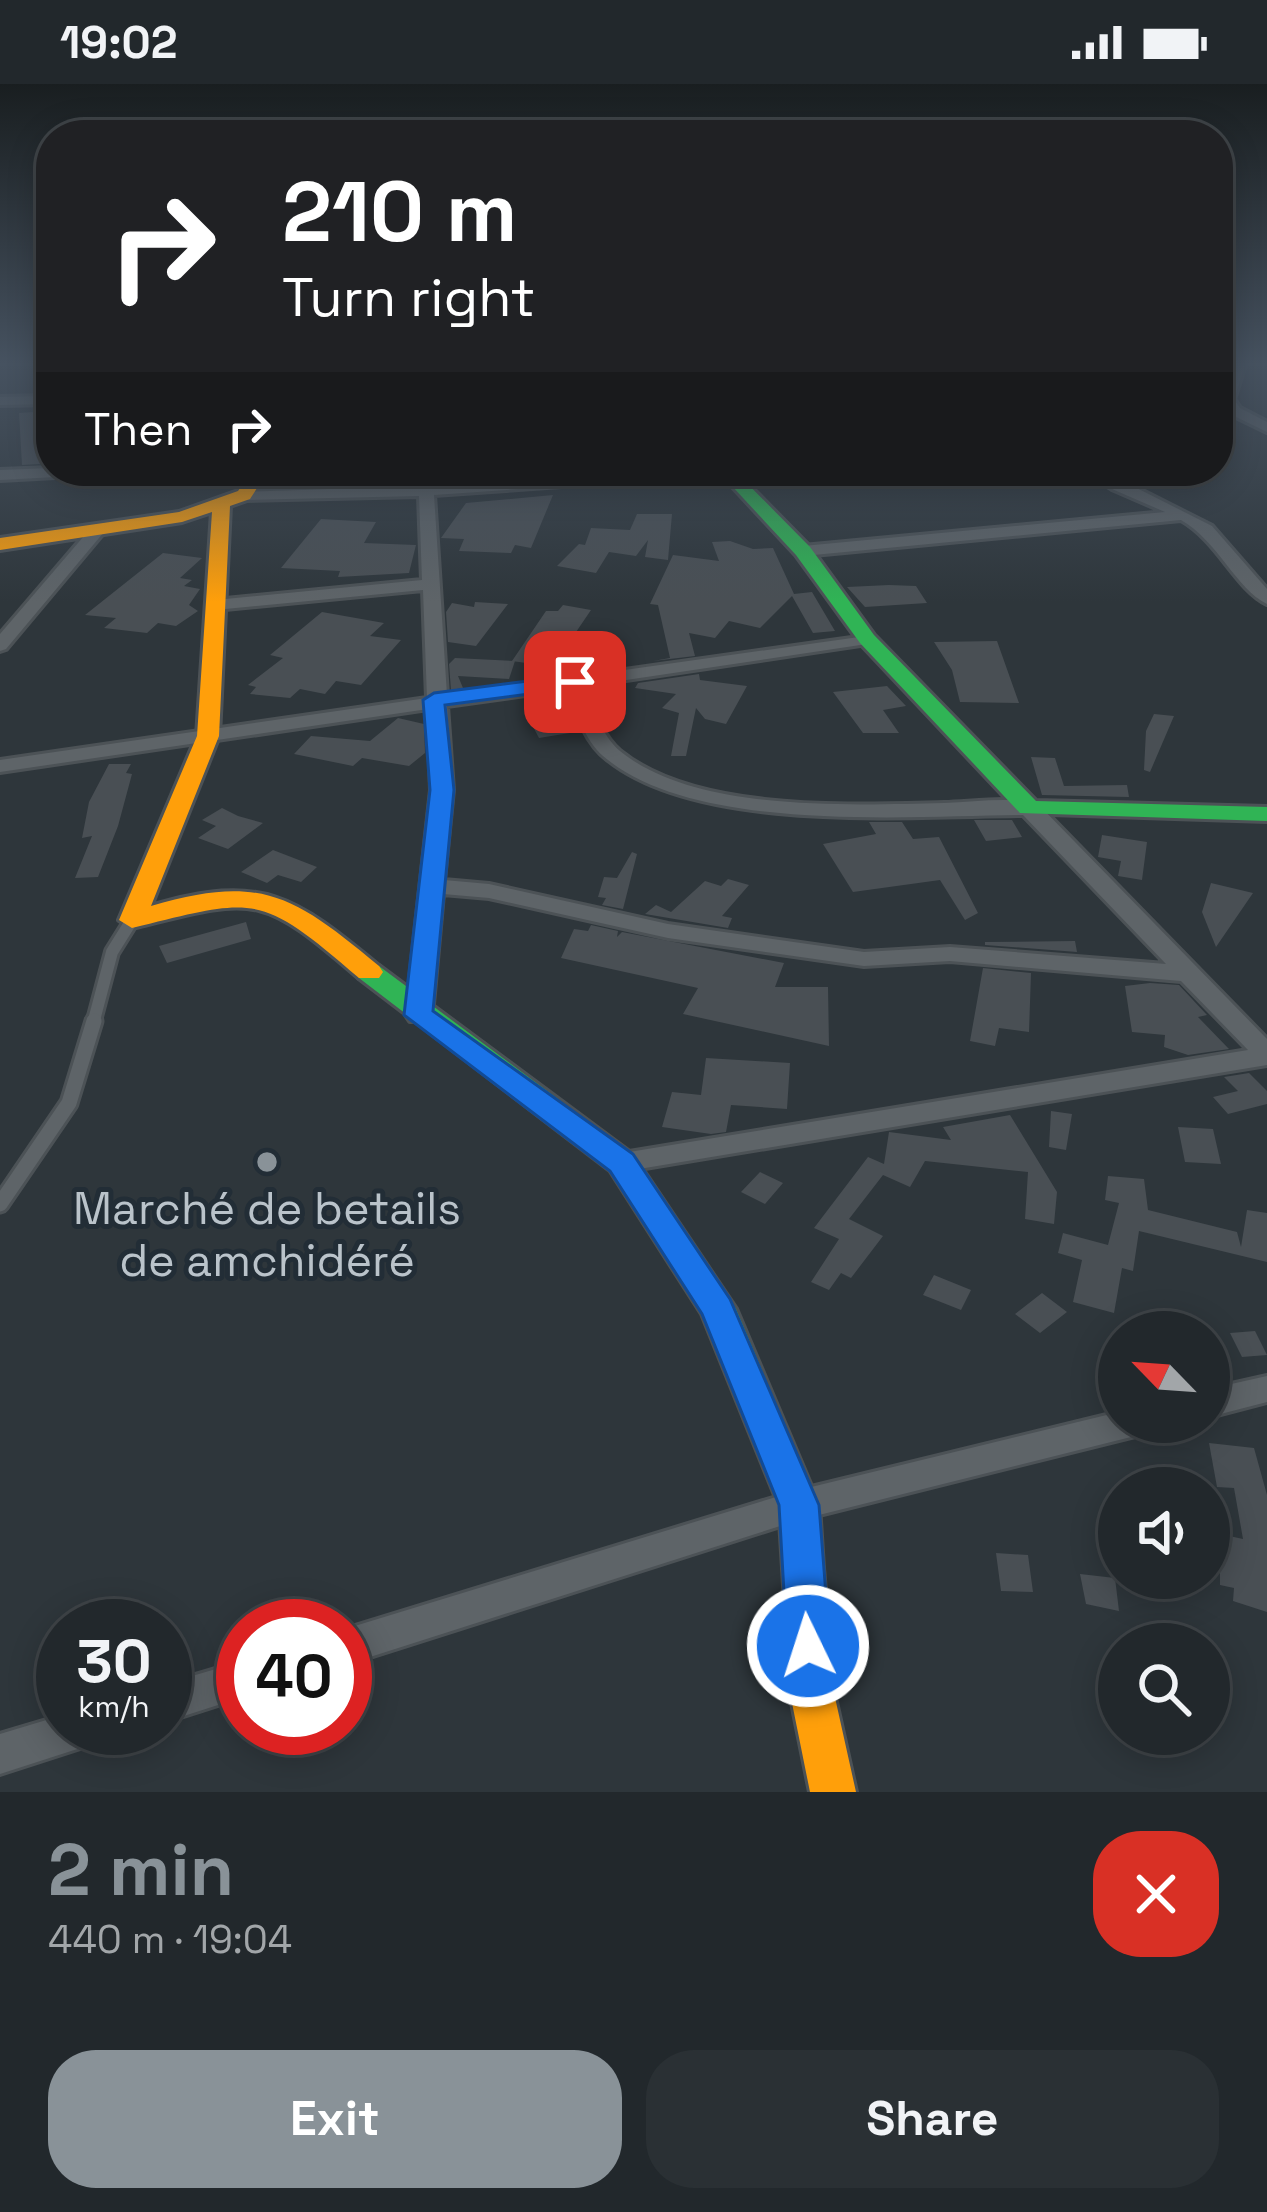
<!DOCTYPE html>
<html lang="en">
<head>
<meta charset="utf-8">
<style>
	:root { --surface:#22282c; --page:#2a3034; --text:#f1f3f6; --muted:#a2a6a9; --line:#3f4448; --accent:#899298 }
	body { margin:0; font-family:"Space Grotesk",sans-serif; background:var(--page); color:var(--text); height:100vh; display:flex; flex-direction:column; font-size:45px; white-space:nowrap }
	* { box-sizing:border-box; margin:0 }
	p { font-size:39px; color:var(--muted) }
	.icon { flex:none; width:66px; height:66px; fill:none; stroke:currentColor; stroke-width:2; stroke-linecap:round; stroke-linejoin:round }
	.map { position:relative; height:1708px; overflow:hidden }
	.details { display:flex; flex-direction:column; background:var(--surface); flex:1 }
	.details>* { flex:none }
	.hud { position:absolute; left:36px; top:36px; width:1197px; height:366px; border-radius:48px; box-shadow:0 6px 30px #0003,0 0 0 3px var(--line); background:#202124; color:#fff; overflow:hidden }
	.needle { width:78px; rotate:295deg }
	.controls { position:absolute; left:1098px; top:1227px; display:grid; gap:24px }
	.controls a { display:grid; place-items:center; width:132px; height:132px; border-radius:50%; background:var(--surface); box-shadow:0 6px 30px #0003,0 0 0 3px var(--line); font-size:60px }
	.speed { position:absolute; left:36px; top:1515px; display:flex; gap:24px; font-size:60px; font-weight:700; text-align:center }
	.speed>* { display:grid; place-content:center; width:156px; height:156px; border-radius:50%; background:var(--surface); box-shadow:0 6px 30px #0003,0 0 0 3px var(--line); line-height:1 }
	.speed small { font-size:30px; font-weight:400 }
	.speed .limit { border:18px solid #d22; background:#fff; color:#111 }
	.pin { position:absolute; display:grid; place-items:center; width:102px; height:102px; color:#fff; margin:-51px; border-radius:24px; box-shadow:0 6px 18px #0006 }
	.me { position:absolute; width:132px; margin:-66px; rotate:356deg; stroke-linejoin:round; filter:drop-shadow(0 0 9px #0008) }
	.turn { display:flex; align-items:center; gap:42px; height:252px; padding:0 48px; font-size:54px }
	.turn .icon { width:156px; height:156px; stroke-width:2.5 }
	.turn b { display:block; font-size:84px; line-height:102px }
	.then { display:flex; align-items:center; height:114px; padding:0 48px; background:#0003; gap:24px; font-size:45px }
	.round { display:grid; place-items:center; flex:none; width:126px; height:126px; border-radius:48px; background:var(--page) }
	.head { display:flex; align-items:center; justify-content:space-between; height:204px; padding:0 48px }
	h1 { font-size:72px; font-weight:800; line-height:90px; color:var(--accent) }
	.primary-button { display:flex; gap:24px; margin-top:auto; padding:24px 48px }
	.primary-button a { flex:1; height:138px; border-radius:48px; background:var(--accent); color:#fff; font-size:48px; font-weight:800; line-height:138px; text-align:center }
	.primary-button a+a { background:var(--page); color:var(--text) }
	.status { display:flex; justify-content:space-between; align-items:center; height:84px; padding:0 60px; background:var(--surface); direction:ltr }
	.status svg { height:33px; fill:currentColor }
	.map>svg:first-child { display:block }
	.building { fill:#494f54 }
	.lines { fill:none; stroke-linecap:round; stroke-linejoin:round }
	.lane-far1-casing { stroke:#4c5256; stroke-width:18 }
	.lane-casing { stroke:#4c5256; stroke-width:21 }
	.street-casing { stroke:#4c5256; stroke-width:6 }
	.fast-casing { stroke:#4c5256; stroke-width:6 }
	.slow-casing { stroke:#4c5256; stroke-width:6 }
	.lane-far1 { stroke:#5e6468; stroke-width:12 }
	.lane { stroke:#5e6468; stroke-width:15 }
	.street { fill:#5e6468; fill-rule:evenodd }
	.fast { fill:#30b455; fill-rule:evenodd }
	.slow { fill:#ff9f0a; fill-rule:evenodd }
	.route { fill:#1a73e8; stroke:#114b97; stroke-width:3 }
	.poi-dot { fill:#899298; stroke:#222d36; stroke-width:4.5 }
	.labels { text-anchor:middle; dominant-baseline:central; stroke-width:10; stroke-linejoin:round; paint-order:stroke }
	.poi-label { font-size:45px; fill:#bac3ca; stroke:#222d36 }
</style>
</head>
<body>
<div class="status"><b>19:02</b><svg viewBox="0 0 49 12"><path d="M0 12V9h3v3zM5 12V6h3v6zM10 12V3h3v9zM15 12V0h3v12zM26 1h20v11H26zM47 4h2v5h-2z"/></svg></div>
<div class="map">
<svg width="1267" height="1708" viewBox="0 0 1267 1708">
	<rect width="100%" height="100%" fill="#2e363b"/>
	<!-- building -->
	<path class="building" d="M34,328l6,52 -18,1 -3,-52z
		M553,411l-22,53 -16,-3 -4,8 -52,-2 5,-12 -23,-1 25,-35z
		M637,430h35l-4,46 -23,-3 3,-17 -12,16 -27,-4 -13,21 -39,-7 22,-22 6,1 6,-17 39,2z
		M321,435l55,3 -12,21 52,2 -7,28 -71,4 2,-6 -59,-3z
		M730,457l23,8 20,-1 21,46 18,-2 23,39 -22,2 -21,-37 -32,32 -31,-7 -14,17 -26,-5 6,23 -42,5 17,-3 -12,-53 -8,-1 23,-49 46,6 -7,-19z
		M163,469l39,5 -22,20 12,2 -8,6 16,3 -11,16 9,6 -22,15 -18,-3 -11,10 -43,-5 12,-10 -31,-3z
		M889,501l27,1 11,17 -62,4 -18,-20z
		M475,518l33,2 -32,42 -28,-4 -2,-30 6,-9 22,4z
		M563,521l28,5 -19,28 9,1 -20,29 -49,-7 34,-50h12z
		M322,528l62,11 -14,13 31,4 -40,45 -25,-4 -11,13 -25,-5 -10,9 -40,-4 6,-7 -8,-2 35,-27 -13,-3z
		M997,557l22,62 -59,-1 -8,-32 -18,-28z
		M455,574l60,3 -6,18 -51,-3 5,12 -12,2 -2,-26z
		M699,590l1,6 47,6 -21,38 -21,-5 -9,-11 -10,48h-15l8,-43 -17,-5 14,-14 -41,-6 3,-5z
		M887,602l19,20 -23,4 16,23h-36l-30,-41z
		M1154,630l20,2 -24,56 -6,-2 2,-39z
		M567,631l9,17 -37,6 -9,-17z
		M398,634l26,6 1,29 -16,13 -47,-8 -9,8 -59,-12 17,-18 59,5z
		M1031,673l24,1 9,28 63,-1 2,12 -87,-2z
		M109,680h22l-5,9 6,1 -14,52 -20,51 -23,1 17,-42 -10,2 7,-36z
		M222,724l16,8 25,7 -35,26 -30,-11 18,-12 -14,-6z
		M974,736h38l10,17 -36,4z
		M869,738h33l11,17 26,-2 39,76 -13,7 -25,-40 -87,12 -30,-48 53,-10z
		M1102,751l45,7 -5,38 -24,-4 3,-15 -23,-4z
		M273,766l44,17 -16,15 -23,-7 -11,8 -26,-11z
		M632,768l5,2 -14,55 -21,-4 4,-7 -8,-1 6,-20 13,1z
		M728,795l21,6 -27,31 10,2 -4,10 -83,-14 11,-9 15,7 34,-31 16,5z
		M1211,799l42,10 -37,54 -14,-35z
		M246,838l5,17 -84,24 -8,-17z
		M591,841l27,6 -1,6 5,-5 162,31 -9,24h53l1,59 -146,-32 15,-26 -137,-30 13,-29 14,2z
		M1075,857l2,11 -92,-7v-3z
		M983,884l48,5 -2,59 -30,-4 -4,18 -25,-5z
		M1150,899l29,2 28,30 -9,2 31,32 -41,6 -24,-8 1,-12 -33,-3 -7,-46z
		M706,974l84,5 -3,46 -56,-4 -5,27 -15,2 -49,-7 10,-35 29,3z
		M1249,989l18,18v13l-39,10 -15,-17 25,-6 -14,-14z
		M1051,1027l21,3 -6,36 -17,-3z
		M1010,1031l47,77 -3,32 -29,-5 3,-47 -103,-11 -15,26 -27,-12 -34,44 34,17 -32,42 -10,-5 -12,17 -18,-8 28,-43 -25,-11 54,-71 16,7 5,-32 62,8 -8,-13z
		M1178,1043l35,2 8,35 -36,-2z
		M760,1088l23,11 -18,21 -24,-12z
		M1108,1092l36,3 4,31 89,22 4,15 6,-37 20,3v49l-128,-31 -6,40 -11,-3 -8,45 -41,-11 9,-42 -24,-7 5,-20 45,12 11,-42 -14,-3z
		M934,1191l37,15 -10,20 -38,-15z
		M1042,1209l25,19 -27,21 -25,-19z
		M1255,1247l12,24 -25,2 -12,-24z
		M1209,1359l45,5 13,47v117l-34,-11 1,-13 -14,-3v-51l23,5 -9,-51 -17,-1z
		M996,1469l32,2 5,37 -32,-1z
		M1080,1490l35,4 4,33 -33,-7z"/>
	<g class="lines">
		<defs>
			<path id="lane-far1" d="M93,940l19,-72 20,-32"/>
			<path id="lane" d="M0,1120l69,-101 25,-82"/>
			<path id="street" d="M1233,278h13l-12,37 6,9 27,14v10l-37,-18 -10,-15z
				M51,312v8l-51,1v-8z
				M51,384v3h31l-8,5 -74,4v-10z
				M641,387h71l-8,5 -270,19 13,200 426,-60v8l-6,1 -281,42c8,22 15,49 34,65 76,62 231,54 324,52 30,-1 64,-6 93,0l230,236v26l-646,107 -10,-3 -4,-7 4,-7 637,-105 -67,-69 -231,-20 -86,5 -196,-28 -179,-40 -46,-4 -11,121 -4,6h-18l-4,-6 25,-225 -3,-81 -428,63v-12l427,-62 -4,-108 -208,20 -9,-5 9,-5 207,-20 -3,-84 -175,4 -5,-2v-6l187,-6zM568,605c8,25 18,55 40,71 92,73 301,56 415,55l143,149 -216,-17 -86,5 -196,-28 -179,-40 -45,-4 9,-90 -6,-84z
				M1085,387h18l109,55 55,63v15c-31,-15 -49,-63 -86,-84l-378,36 -8,-5 8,-5 362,-34 -53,-23z
				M90,445l14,3 -98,117 -6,2v-17z
				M1267,1292v26l-58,15v-28z
				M1119,1328v10h33l-5,10 -12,4 -336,84 -454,145v-36l454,-139z
				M243,1577v36l-78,25v-38z
				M63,1631v13h42l-6,14 -99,32v-40z"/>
			<path id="fast" d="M718,387h17l75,76 64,88 162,166 231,6v14l-247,-8 -160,-170 -64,-88z
				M369,879l10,3 253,188 104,155 83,196 4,63 -6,13 -14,5 -14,-5 -6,-13 -4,-63 -77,-191 -92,-144 -251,-192 -4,-6 4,-6z"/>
			<path id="slow" d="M252,387h16l-18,28 -20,7 -11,230 -68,170c111,-33 143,-10 228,60l4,6 -4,6h-20c-100,-86 -102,-81 -227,-50l-13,-8 78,-184 15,-224 -30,10 -182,28v-12l179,-26 59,-21z
				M803,1466l14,5 6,13 11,125 22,99h-46l-20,-99 -7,-125 6,-13z"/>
		</defs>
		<!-- lane-far1 casing -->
		<use href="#lane-far1" class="lane-far1-casing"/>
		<!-- lane casing -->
		<use href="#lane" class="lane-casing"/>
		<!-- street casing -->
		<use href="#street" class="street-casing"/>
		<!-- fast casing -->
		<use href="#fast" class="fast-casing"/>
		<!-- slow casing -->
		<use href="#slow" class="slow-casing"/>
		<!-- lane-far1 -->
		<use href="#lane-far1" class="lane-far1"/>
		<!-- lane -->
		<use href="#lane" class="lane"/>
		<!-- street -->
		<use href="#street" class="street"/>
		<!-- fast -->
		<use href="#fast" class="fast"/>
		<!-- slow -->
		<use href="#slow" class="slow"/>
	</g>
	<!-- sky -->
	<linearGradient id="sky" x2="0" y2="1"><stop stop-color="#191e20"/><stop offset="0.54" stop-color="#465260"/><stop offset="1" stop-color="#465260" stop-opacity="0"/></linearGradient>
	<rect width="1267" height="518" fill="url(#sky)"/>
	<!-- route -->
	<path class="route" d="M575,591l8,2v10l-138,18 9,85 -21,221 200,143 97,145 89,206 11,141 -6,14 -16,6 -15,-6 -6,-14 -8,-141 -77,-191 -92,-143 -206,-156 26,-225 -7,-90 11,-7z"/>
	<!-- markers -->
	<circle class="poi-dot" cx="267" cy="1078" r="12"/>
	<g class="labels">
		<!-- poi labels -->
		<g class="poi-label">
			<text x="267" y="1124">Marché de betails<tspan x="267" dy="52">de amchidéré</tspan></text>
		</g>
	</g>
</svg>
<div class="controls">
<a><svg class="needle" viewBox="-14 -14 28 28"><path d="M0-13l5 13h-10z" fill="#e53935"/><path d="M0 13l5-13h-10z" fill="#a2a6a9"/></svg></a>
<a><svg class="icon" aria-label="sound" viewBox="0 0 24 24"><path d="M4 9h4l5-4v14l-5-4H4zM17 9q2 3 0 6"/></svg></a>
<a><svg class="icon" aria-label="search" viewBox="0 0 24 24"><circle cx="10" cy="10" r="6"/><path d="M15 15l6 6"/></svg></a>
</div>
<div class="speed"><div>30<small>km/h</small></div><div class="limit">40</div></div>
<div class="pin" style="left:575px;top:598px;background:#d93025"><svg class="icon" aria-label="arrive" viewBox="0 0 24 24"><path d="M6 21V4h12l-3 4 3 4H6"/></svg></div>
<svg class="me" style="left:808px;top:1562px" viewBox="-20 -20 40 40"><circle r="17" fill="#1a73e8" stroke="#fff" stroke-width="3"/><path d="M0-11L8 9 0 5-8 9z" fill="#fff"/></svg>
<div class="hud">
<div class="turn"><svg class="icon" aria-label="right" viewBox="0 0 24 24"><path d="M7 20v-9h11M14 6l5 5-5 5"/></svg><div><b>210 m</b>Turn right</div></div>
<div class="then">Then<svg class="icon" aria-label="right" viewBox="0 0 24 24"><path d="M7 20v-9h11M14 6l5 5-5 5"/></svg></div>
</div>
</div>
<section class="details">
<div class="head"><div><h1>2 min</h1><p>440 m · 19:04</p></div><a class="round" style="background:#d93025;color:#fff"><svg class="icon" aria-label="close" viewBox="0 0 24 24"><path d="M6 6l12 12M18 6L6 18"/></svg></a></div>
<div class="primary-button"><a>Exit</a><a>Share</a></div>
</section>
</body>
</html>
